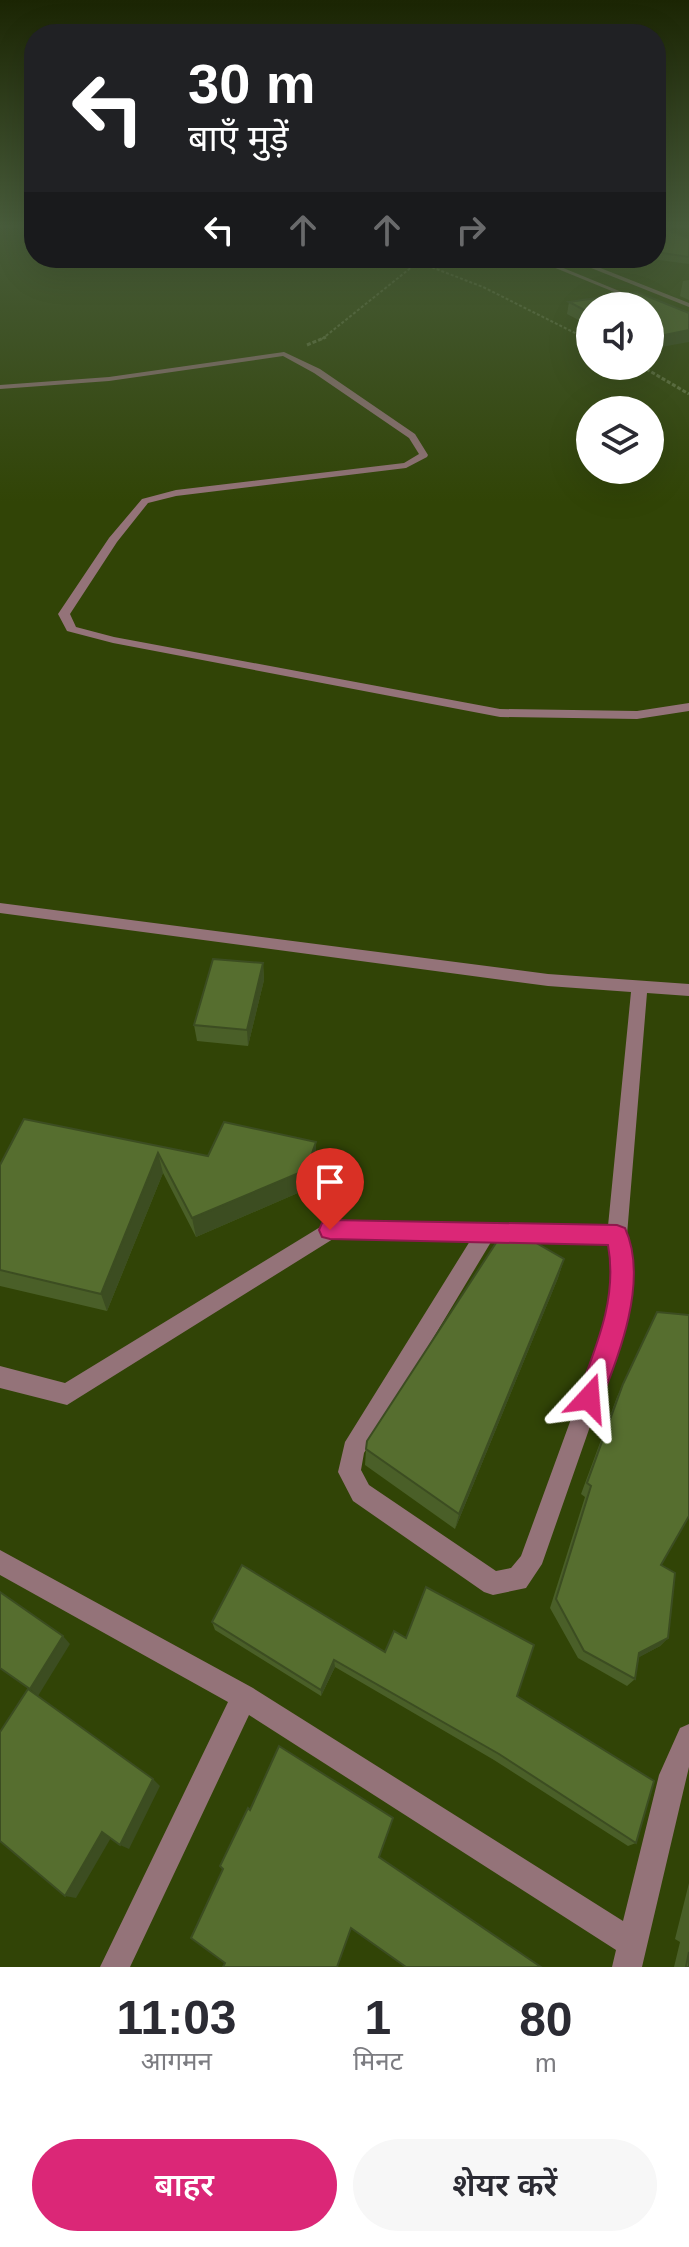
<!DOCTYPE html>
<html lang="hi">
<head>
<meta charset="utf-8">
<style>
	:root { --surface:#fff; --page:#f7f7f7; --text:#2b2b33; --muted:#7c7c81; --accent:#db2777 }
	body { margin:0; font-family:Helvetica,"Noto Sans Devanagari",sans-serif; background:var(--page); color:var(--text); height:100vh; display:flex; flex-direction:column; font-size:30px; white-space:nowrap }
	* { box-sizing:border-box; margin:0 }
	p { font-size:26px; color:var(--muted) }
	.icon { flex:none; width:44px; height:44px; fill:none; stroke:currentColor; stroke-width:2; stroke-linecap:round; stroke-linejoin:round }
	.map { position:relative; height:1967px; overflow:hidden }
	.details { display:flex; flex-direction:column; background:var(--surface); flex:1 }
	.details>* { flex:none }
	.guide { position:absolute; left:24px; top:24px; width:642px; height:244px; border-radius:32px; box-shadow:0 8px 32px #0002; background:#202124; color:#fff; overflow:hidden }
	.fabs { position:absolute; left:576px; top:292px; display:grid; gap:16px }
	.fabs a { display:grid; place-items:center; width:88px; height:88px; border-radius:50%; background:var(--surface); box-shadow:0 8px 32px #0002; font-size:40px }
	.pin { position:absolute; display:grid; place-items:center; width:68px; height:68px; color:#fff; margin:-82px -34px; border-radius:50% 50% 50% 0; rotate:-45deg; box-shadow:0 0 8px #0007 }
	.pin .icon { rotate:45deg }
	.me { position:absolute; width:88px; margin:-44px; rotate:19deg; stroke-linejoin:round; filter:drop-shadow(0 0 6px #0008) }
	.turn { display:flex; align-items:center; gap:28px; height:168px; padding:0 32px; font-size:36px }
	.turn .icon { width:104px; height:104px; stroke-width:2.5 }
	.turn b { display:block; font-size:56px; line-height:68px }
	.lanes { display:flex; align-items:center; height:76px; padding:0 32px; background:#0003; justify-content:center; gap:40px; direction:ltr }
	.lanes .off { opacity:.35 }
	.eta { display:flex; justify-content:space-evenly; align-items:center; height:136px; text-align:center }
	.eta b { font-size:48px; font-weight:600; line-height:56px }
	.button { display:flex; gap:16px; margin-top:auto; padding:16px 32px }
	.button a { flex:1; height:92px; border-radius:48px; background:var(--accent); color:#fff; font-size:32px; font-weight:600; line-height:92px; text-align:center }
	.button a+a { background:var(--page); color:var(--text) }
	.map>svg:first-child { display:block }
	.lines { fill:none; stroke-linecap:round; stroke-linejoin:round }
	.path-far1 { stroke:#667743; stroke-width:2; stroke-dasharray:3 2; stroke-linecap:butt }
	.path { stroke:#667743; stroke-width:3; stroke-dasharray:4 2; stroke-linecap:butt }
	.minor { fill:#947379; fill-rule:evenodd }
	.tertiary { fill:#947379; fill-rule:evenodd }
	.wall { fill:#4a5f28 }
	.shaded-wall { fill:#3c4d21 }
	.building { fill:#566e2f; stroke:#3c4d21; stroke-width:2 }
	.route { fill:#db2777; stroke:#8e194d; stroke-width:2 }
</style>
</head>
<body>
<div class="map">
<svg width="689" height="1967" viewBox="0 0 689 1967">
	<rect width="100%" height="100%" fill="#314406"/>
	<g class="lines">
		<!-- path-far1 -->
		<path class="path-far1" d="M418,262l65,25 104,52
			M322,339l96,-77 -13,-4"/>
		<!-- path -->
		<path class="path" d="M583,337l7,3
			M307,345l19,-8
			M641,366l48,28"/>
		<!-- minor -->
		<path class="minor" d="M284,352l36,17 95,65 13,21 -1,2 -21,11 -230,28 -28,7 -31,39 -47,72 6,13 38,10 386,72 137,2 52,-8v8l-52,8 -137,-2 -387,-74 -46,-12 -9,-17 51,-76 33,-39 34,-9 228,-27 15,-9 -10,-16 -95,-65 -31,-17 -174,25 -109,8v-4l109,-8z
			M0,903l548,71 141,10v12l-42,-3 -20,242 5,24 -3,56 -87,249 -16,24 -33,7 -9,-3 -131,-91 -15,-29 7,-30 125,-201 -137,-2 -266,166 -67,-17v-22l65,17 265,-162 278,5 23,-234 -83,-6 -548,-73zM491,1242l118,2 3,15 -3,56 -88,241 -10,12 -15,3 -127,-86 -8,-15 3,-17z
			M0,1550l253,138 370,233 36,-146 21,-47 9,-4v43l-47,200h-30l4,-17 -367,-235 -119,252h-30l128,-265 -228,-127z"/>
		<!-- tertiary -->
		<path class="tertiary" d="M531,258h8l107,44 -5,1z
			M566,258h9l114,45v4z"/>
	</g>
	<!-- wall -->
	<path class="wall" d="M656,226l33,12v26l-45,-6h12z
		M689,280v20l-9,-4 3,-15z
		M569,302l81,4h-60v20l-23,-12z
		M263,963l1,17 -16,66 -51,-5 -3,-16z
		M24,1119l184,37 108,6 -9,27 -111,48 -33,-64 -56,138 -107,-25v-121z
		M564,1259l-6,19 -103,251 -90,-64 1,-16z
		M657,1312l4,253 7,73 -8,8 -21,11 -4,22 -8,7 -49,-28 -28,-50 35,-111 -4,-3 36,-97z
		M212,1622l173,30 132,44 119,147 -8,3 -134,-86 -159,-93 -14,29 -106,-66z
		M689,1883v84h-15l6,-25 -5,-3z"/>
	<!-- shaded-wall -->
	<path class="shaded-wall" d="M689,330v12l-39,7v-11z
		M263,963l1,17 -16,66 -1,-16z
		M316,1142v20l-9,27 -111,48 -4,-19z
		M158,1153l5,20 -56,138 -6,-17z
		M564,1259l-6,19 -103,251 4,-15z
		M63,1636l7,8 -32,52 -8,-7z
		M668,1638l-8,8 -28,15 7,-8z
		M334,1660l1,7 -14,29v-6z
		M153,1779l7,7 -31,63 -9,-4z
		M102,1832l10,4 -36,62 -11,-2z"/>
	<!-- building -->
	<path class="building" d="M656,226l33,12v19l-33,-5z
		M637,292l52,21v17l-39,8v-32h-60v7l-21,-11z
		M213,959l50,4 -16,67 -53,-5z
		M24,1119l184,37 16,-34 92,20 -10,28 -114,48 -34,-65 -57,141 -101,-24v-105z
		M507,1226l57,33 -105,255 -93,-65 1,-8z
		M657,1312l32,3v201l-28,49 14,8 -7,65 -29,15 -4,26 -51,-28 -28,-52 35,-113 -4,-3 36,-99z
		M242,1565l143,87 9,-21 12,7 20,-51 108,58 -17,51 137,85 -18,62 -137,-89 -165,-94 -13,30 -109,-68z
		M0,1592l63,44 -33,53 -30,-21z
		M28,1689l125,90 -33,66 -18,-13 -37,64 -65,-55v-109z
		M279,1746l114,72 -14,39 162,110h-135l-55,-39 -14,39h-114l2,-4 -34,-25 32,-69 -3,-3 28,-58 2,2z
		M689,1952v15h-3z"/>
	<!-- sky -->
	<linearGradient id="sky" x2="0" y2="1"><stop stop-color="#1b2503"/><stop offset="0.45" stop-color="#485c3b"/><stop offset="1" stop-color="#485c3b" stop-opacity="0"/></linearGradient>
	<rect width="689" height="502" fill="url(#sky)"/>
	<!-- route -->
	<path class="route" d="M330,1220l287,5 8,3c24,52 -6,129 -27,179l-9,3 -8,-3 -4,-9c18,-49 41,-99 31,-153l-278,-6 -8,-2 -3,-7 3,-7z"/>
</svg>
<div class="fabs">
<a><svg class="icon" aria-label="sound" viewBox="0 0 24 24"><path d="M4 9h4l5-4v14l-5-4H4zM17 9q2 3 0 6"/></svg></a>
<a><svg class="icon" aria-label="layers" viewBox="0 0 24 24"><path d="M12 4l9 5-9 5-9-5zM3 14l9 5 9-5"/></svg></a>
</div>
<div class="pin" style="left:330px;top:1230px;background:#d93025"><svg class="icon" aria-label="arrive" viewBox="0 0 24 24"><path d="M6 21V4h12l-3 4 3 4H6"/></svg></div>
<svg class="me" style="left:589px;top:1398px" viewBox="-20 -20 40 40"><path d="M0-17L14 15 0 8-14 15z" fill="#db2777" stroke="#fff" stroke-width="4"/></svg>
<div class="guide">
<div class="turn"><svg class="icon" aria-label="left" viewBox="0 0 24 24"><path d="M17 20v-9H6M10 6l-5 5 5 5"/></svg><div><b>30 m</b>बाएँ मुड़ें</div></div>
<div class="lanes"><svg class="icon" aria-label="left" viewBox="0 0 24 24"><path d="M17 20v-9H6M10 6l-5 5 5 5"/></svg><svg class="icon off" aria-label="ahead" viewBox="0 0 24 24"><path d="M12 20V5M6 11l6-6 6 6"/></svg><svg class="icon off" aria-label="ahead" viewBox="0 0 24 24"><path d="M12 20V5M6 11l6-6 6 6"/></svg><svg class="icon off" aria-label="right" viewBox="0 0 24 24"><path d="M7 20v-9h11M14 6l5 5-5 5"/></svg></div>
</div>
</div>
<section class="details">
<div class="eta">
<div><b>11:03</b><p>आगमन</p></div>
<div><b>1</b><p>मिनट</p></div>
<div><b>80</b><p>m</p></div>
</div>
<div class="button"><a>बाहर</a><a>शेयर करें</a></div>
</section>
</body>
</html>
